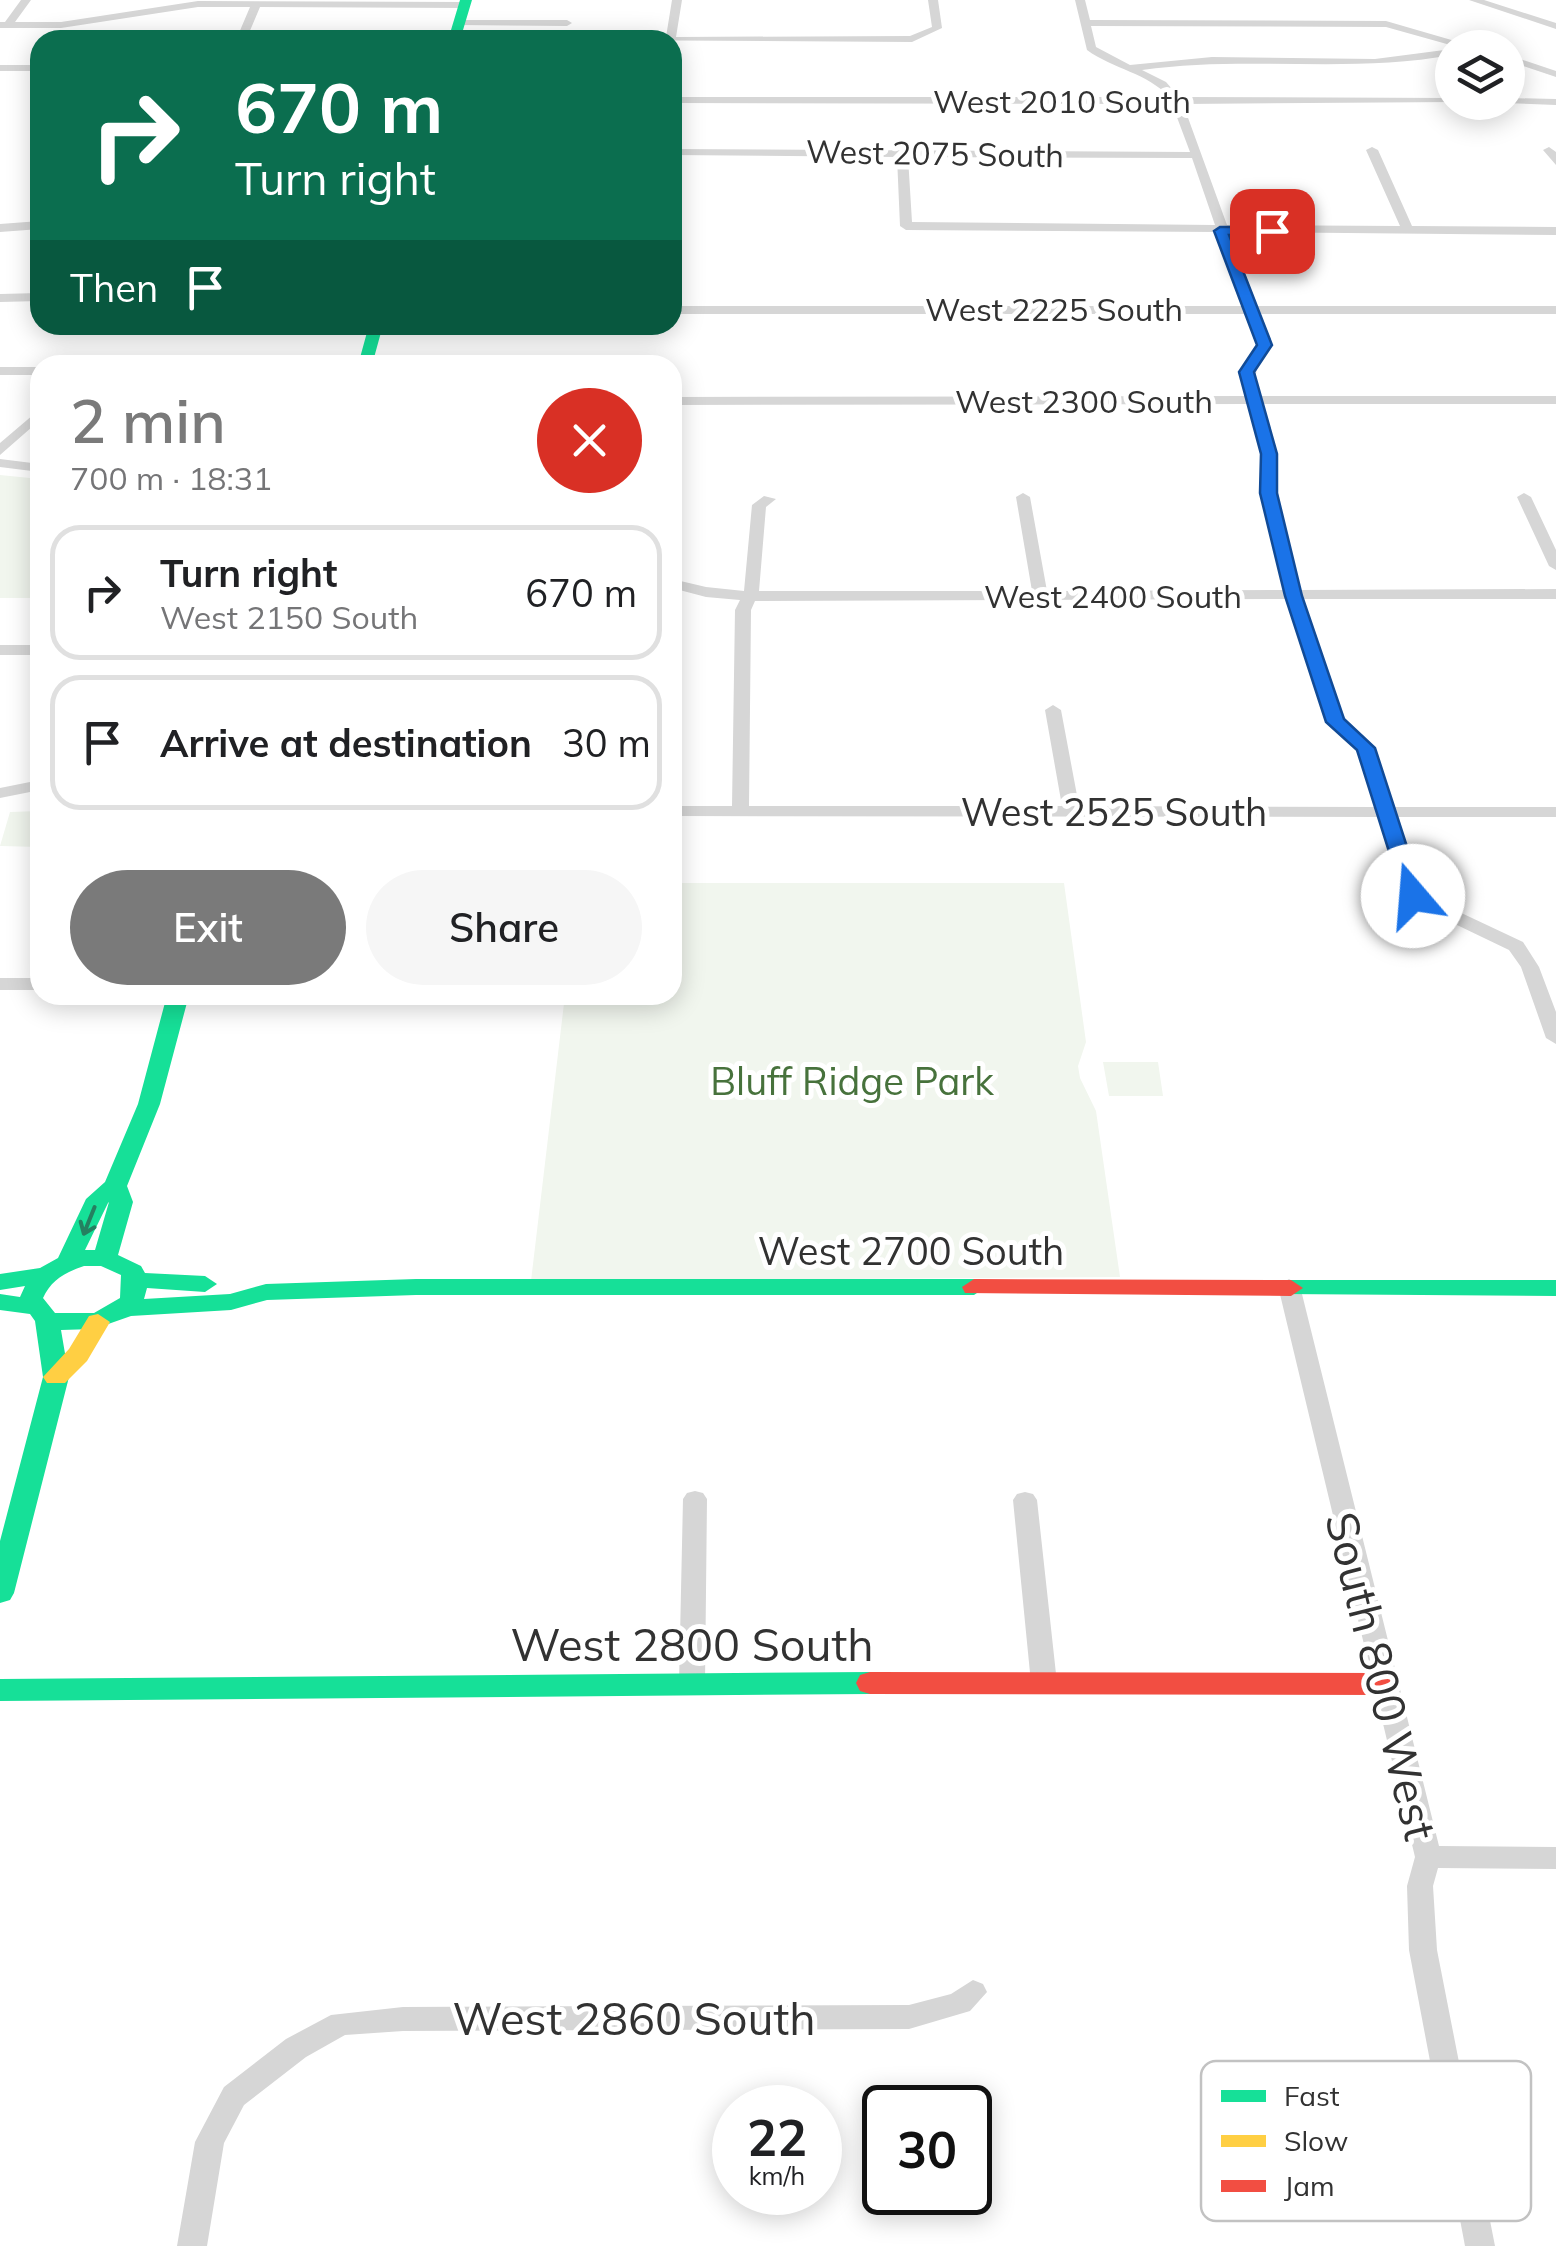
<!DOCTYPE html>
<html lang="en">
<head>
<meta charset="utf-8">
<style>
	:root { --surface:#fff; --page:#f6f6f6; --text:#202124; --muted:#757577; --line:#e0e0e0; --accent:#7a7a7a }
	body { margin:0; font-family:Mulish,sans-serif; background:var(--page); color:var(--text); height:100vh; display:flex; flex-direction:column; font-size:38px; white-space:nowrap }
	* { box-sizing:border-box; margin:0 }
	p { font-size:32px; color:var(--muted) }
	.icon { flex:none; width:55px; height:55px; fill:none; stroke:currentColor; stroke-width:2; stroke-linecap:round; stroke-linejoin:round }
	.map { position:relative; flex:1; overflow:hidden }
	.sheet { position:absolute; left:30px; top:355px; width:652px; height:650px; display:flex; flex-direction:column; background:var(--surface); border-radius:30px; box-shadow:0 5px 25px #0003 }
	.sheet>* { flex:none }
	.hud { position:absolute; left:30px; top:30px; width:652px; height:305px; border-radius:30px; box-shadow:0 5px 25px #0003; background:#0b6e4f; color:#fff; overflow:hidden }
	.buttons { position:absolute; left:1435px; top:30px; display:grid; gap:20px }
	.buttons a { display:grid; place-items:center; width:90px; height:90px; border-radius:50%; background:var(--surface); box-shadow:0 5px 25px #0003; font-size:50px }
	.speed { position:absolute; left:712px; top:2085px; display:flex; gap:20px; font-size:50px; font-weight:700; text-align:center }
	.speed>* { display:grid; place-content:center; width:130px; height:130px; border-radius:50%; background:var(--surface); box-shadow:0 5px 25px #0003; line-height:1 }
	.speed small { font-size:25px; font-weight:400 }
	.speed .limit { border:5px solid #111; border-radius:15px; background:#fff; color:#111 }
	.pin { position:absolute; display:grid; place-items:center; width:85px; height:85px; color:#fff; margin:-42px; border-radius:20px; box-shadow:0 5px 15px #0006 }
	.me { position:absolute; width:110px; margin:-55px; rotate:342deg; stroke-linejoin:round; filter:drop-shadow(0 0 8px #0008) }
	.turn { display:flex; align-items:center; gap:35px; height:210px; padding:0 40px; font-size:45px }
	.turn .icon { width:130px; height:130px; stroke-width:2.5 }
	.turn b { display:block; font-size:70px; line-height:85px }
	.then { display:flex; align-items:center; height:95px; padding:0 40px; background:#0003; gap:20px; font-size:38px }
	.round { display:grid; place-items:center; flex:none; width:105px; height:105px; border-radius:52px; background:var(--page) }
	.head { display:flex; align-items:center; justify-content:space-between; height:170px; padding:0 40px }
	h1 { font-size:60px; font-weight:600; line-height:75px; color:var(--accent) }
	.button { display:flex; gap:20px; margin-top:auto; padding:20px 40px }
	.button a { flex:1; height:115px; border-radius:60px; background:var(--accent); color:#fff; font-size:40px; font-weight:600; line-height:115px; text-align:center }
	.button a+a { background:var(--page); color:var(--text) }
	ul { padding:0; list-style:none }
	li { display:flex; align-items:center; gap:30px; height:135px; margin:0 20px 15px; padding:0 20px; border:5px solid var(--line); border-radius:30px }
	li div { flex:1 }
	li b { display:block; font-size:38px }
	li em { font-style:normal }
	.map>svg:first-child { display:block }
	.green { fill:#f1f6ee }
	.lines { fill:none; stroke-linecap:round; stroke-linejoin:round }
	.street { fill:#d6d6d6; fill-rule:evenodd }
	.fast { fill:#16e098; fill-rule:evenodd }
	.slow { fill:#ffcf43; fill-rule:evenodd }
	.jam { fill:#f24e42; fill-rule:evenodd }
	.oneway { stroke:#258060 }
	.route { fill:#1a73e8; stroke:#114b97; stroke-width:2.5 }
	.labels { text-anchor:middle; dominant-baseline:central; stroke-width:10; stroke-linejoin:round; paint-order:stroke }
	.far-street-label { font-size:32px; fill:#323232; stroke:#fff }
	.street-label { font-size:38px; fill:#323232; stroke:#fff }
	.park-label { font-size:38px; fill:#47723c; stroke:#fff }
	.near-street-label { font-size:45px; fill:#323232; stroke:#fff }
	.key { fill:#fff; stroke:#c2c2c2; stroke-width:2.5 }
	.key-label { font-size:28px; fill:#323232 }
</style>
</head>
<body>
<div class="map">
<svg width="1556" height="2246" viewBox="0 0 1556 2246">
	<rect width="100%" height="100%" fill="#fff"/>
	<!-- green -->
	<path class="green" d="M0,475l40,4v119h-40z
		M40,811v36l-40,-1 10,-34z
		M673,883h391l22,159 -8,24 2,12 16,33 24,166 -589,4 34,-286h107z
		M1103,1062h55l5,34h-54z"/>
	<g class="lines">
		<!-- street -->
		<path class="street" d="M21,0h10l-16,22h46l137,-21 266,1 5,3 -5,3 -204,-1 -14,33h-10l14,-33h-52l-137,21h-61v-6h5z
			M672,0h10l-6,37 234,-1 22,-9 -4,-27h10l4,28 -30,14 -325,-2 5,-3h74z
			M1075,0h10l5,20 296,1 93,27h-18l-75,-21 -295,-1 5,21 34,18 82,-8 163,2 77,-10v6c-103,19 -207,0 -310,15l24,12 13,15 273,1v4h4l-273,2 44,121 173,1 -34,-76 6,-3 6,3 34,76 144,1v8l-326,-3 27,74h299v8h-297l11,31c-13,18 -18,29 -11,51h297v8h-295l15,50v39l24,97 256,-1v10h-253l40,121 31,28 19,59h163v10h-160l25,77 102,48 16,25 17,45v32l-10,-6 -25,-71 -12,-17 -102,-49 -28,-84 -707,-1v-10h60l3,-196 5,-10 -34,-3 -34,-9v-9l34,8 38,4 8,-86 12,-9 12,3 -10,8 -7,84h273l-16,-94 7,-4 7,4 17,94 238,-1 -23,-97v-39l-14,-50 -576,1v-8l573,-1c-6,-22 -1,-33 12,-51l-10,-31h-575v-8h572l-26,-74 -312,-2 -6,-4 -3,-69 -225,-2v-6l518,3 -18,-48 -500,-1v-6h497c-21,-24 -56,-28 -82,-47zM908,157l284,1 23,67 -303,-3zM1287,599l40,123 31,28 18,57 -297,-1 -18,-96 -8,-5 -8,5 17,96h-313l2,-196 4,-9z
			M1469,0h15l72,23v6z
			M459,20h108l5,3 -5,3 -112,-1z
			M1508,55l48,16v6l-48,-16z
			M0,65h40v6h-40z
			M1508,98l48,1v6l-52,-2z
			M1549,147l7,5v13l-13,-15z
			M40,221v8l-40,3v-8z
			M40,293v8l-40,1v-8z
			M0,367h40v8h-40z
			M40,409v11l-40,35v-12z
			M0,459l40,5v8l-40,-5z
			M1524,493l7,4 25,53v20l-7,-4 -32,-69z
			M0,645h40v10h-40z
			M40,780v10l-40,8v-10z
			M0,978h40v12h-40z
			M1289,1279l11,7 139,560 117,1v22l-118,-1 -5,18 4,64 58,296h-30l-56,-296 -2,-64 8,-29 -137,-571z
			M695,1491l8,2 4,6 -2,184 -4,7 -9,2 -9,-2 -4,-7 4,-184 4,-6z
			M1025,1492l8,2 4,6 20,183 -4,7 -9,2 -9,-2 -4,-7 -18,-183 4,-6z
			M973,1980l10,4 4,8 -17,19 -61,18 -506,2 -58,4 -39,22 -62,48 -20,38 -17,103h-30l18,-104 29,-55 62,-48 45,-24 72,-8 506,-2 42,-11z"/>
		<!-- fast -->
		<path class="fast" d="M460,0h12l-12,40h-12z
			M369,325h14l-11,40h-14z
			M167,995h22l-29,109 -33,82 6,16 -15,53 23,11 4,7 60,3 12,8 -12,8 -58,-4 -3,11 86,-5 36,-10 150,-5h558l12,8 -12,8h-558l-149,5 -36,10 -100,6 -37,13 -33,1 8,47 -55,216 -4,7 -10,3v-62l43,-164 -8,-56 -5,-7 -30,-4v-16l20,3 5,-11 -25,4v-16l40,-6 18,-10 28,-59 19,-17 33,-78zM109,1202l-14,48h-10l23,-47zM84,1266h17l20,9 -1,23 -26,15h-39l-12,-15c8,-18 23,-26 41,-32z
			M1291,1280h265v16l-274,-2 -3,-6 3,-6z
			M870,1672l10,3 4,8 -4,8 -10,3 -870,7v-22z"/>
		<!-- slow -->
		<path class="slow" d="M98,1314l12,8 -23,39 -22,22h-18l-4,-6 26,-28 20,-33z"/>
		<!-- jam -->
		<path class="jam" d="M974,1279l317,1 12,8 -12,8 -326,-3 -3,-6z
			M870,1672l514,1 10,3 4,8 -4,8 -10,3 -514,-1 -10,-3 -4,-8 4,-8z"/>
	</g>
	<!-- one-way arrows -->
	<defs><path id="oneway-shaft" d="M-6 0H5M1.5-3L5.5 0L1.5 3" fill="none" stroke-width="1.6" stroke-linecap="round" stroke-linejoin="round" transform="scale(2.5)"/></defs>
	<use class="oneway" href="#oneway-shaft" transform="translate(89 1221) rotate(112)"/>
	<!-- route -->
	<path class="route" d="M1272,227l5,7 -48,1 43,110 -18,27 23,82v39l25,103 42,123 31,29 48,148 -10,7 -10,-7 -46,-146 -31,-28 -41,-126 -25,-103 1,-39 -22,-82 18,-27 -43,-114 6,-4z"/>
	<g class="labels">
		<!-- far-street labels -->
		<g class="far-street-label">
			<text x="1062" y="101">West 2010 South</text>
			<text transform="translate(935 153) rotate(1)">West 2075 South</text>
			<text x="1054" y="309">West 2225 South</text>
			<text x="1084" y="401">West 2300 South</text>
			<text x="1113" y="596">West 2400 South</text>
		</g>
		<!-- street labels -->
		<g class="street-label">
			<text x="1114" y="812">West 2525 South</text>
			<text x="911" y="1251">West 2700 South</text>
		</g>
		<!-- park labels -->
		<g class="park-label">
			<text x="852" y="1081">Bluff Ridge Park</text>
		</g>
		<!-- near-street labels -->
		<g class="near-street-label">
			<text x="692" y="1644">West 2800 South</text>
			<text transform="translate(1382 1676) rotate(76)">South 800 West</text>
			<text x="634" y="2018">West 2860 South</text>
		</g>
	</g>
	<!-- legend -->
	<rect x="1201" y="2061" width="330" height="160" rx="15" class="key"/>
	<rect x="1221" y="2090" width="45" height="12" fill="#16e098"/>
	<rect x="1221" y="2135" width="45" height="12" fill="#ffcf43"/>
	<rect x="1221" y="2180" width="45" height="12" fill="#f24e42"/>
	<g class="key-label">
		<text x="1284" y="2106">Fast</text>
		<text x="1284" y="2151">Slow</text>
		<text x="1284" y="2196">Jam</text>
	</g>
</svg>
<div class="buttons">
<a><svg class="icon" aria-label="layers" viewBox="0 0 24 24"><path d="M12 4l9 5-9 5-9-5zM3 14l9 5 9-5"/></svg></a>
</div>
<div class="speed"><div>22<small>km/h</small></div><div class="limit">30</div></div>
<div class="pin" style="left:1272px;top:231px;background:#d93025"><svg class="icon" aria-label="arrive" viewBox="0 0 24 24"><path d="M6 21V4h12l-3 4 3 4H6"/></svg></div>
<svg class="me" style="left:1413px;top:896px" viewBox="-20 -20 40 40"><circle r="19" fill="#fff"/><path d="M0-13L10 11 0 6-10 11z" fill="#1a73e8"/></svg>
<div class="hud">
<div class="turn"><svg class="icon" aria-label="right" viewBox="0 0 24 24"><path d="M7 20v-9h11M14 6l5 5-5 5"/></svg><div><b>670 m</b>Turn right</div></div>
<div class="then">Then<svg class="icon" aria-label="arrive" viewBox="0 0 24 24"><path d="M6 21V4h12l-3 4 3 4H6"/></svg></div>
</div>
<section class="sheet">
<div class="head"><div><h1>2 min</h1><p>700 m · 18:31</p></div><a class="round" style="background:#d93025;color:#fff"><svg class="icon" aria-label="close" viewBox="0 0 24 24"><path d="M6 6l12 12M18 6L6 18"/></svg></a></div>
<ul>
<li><svg class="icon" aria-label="right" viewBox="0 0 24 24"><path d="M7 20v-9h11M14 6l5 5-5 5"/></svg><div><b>Turn right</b><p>West 2150 South</p></div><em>670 m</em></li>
<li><svg class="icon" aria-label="arrive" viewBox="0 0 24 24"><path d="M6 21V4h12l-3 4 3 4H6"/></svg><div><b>Arrive at destination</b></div><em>30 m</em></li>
</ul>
<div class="button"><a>Exit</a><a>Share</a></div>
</section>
</div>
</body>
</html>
